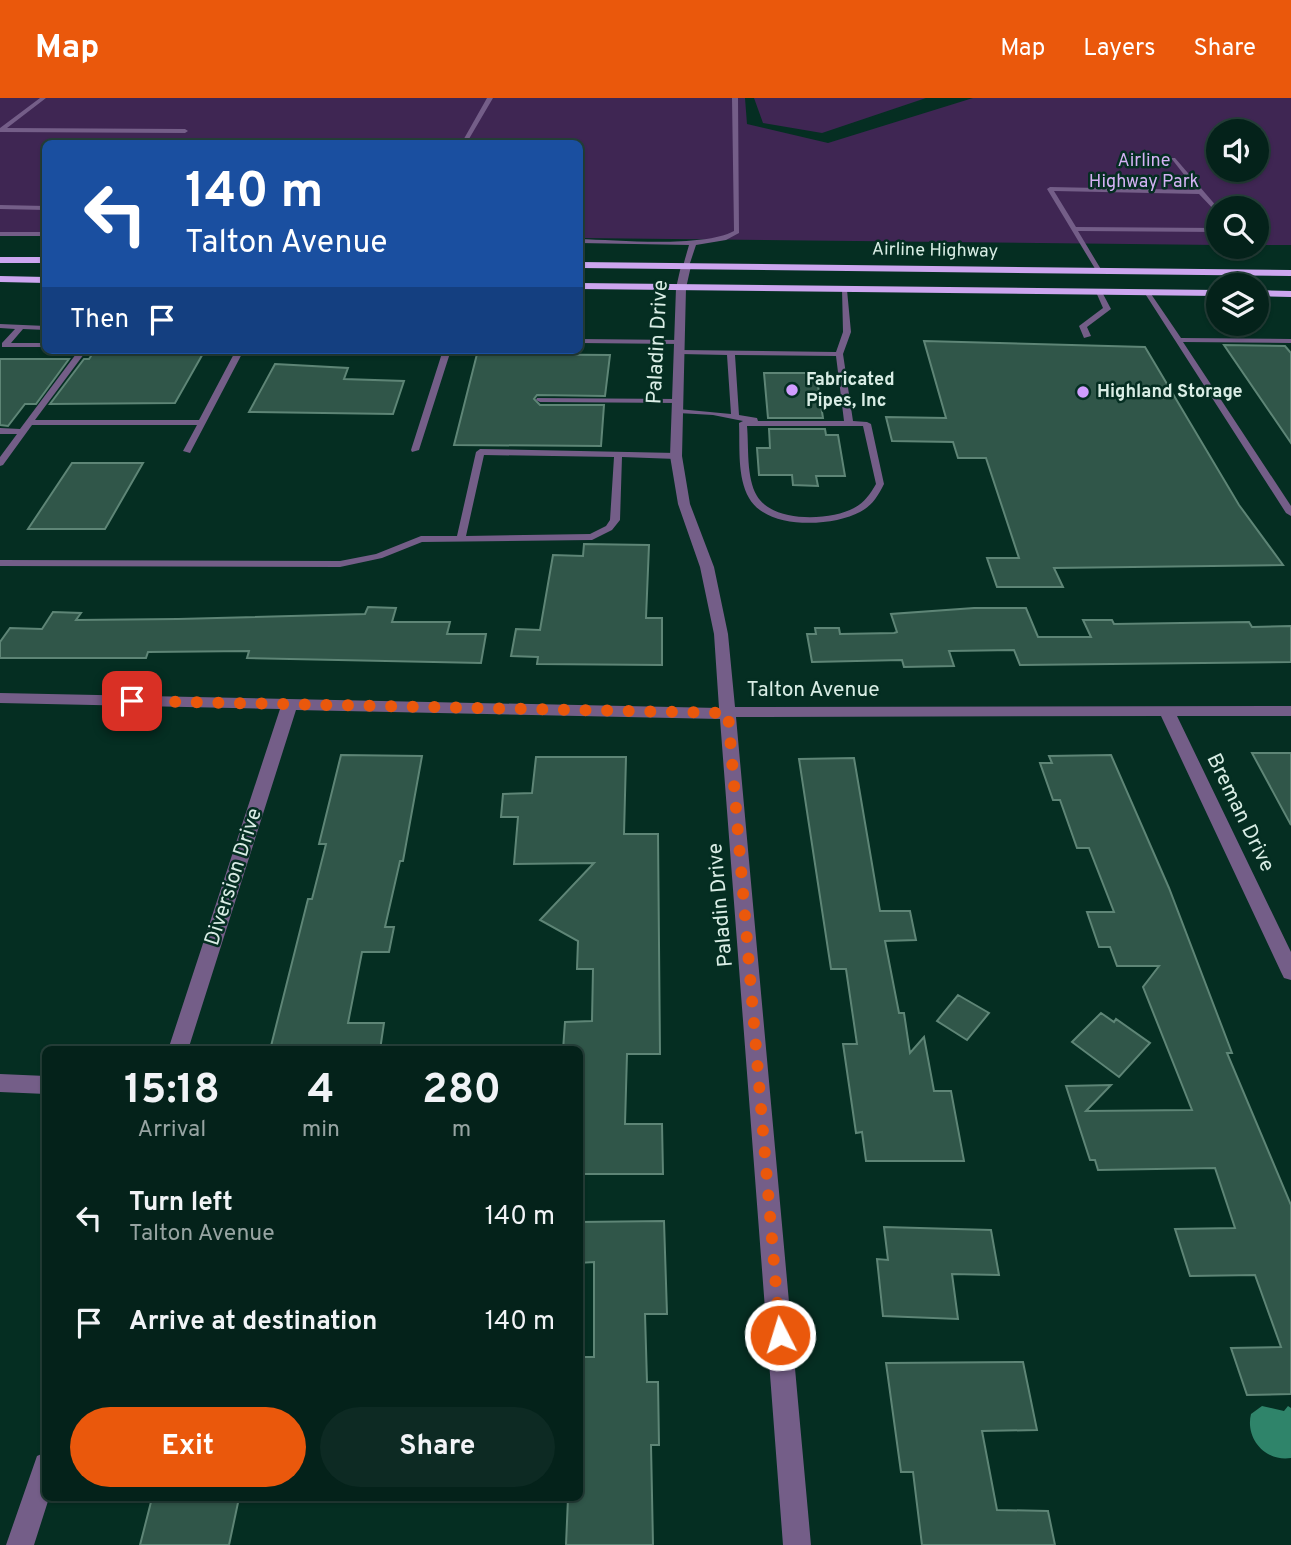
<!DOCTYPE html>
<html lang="en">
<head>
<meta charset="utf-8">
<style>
	:root { --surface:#04221a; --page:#0d2a23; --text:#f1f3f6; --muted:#97a4a2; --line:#253f39; --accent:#ea580c }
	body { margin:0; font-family:Overpass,sans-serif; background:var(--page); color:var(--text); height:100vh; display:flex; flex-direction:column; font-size:26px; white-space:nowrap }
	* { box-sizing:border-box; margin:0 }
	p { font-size:23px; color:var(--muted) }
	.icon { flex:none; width:38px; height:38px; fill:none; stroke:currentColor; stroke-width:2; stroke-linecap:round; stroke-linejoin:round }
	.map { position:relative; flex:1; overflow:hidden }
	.panel { position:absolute; left:42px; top:948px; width:541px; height:455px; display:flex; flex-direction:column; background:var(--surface); border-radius:10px; box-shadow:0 2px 5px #0004,0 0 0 2px var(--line) }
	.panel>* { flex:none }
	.top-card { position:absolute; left:42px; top:42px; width:541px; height:214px; border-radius:10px; box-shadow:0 2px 5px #0004,0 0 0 2px var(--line); background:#1a4fa0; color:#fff; overflow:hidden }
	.fabs { position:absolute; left:1206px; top:21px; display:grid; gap:14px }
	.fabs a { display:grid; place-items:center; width:63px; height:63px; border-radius:50%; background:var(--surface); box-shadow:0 2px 5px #0004,0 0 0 2px var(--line); font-size:35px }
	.pin { position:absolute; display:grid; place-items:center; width:60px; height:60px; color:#fff; margin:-30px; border-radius:14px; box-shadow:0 4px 10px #0006 }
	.me { position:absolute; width:77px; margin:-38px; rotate:355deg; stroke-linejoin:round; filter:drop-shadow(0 0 5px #0008) }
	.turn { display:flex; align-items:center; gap:24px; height:147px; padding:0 28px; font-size:32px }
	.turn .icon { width:91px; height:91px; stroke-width:2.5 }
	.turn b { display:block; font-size:49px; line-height:60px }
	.then { display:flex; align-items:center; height:66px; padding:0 28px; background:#0003; gap:14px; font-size:26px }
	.eta { display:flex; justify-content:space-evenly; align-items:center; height:119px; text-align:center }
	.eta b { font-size:42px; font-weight:700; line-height:49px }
	.cta { display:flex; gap:14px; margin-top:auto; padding:14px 28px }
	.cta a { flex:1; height:80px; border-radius:42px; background:var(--accent); color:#fff; font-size:28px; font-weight:700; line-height:80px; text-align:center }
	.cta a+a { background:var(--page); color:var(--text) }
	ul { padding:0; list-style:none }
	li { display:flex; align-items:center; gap:21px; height:105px; padding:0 28px }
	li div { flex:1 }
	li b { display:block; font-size:26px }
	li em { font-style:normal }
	header { display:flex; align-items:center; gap:42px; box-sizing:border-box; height:98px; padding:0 35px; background:var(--accent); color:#fff }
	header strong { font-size:33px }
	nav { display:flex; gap:38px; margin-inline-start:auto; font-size:24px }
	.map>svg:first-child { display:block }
	.green { fill:#3f2653; fill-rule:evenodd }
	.water { fill:#2f846a }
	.building { fill:#305649; stroke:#5e8576; stroke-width:2 }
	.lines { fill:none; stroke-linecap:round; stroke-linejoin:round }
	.service { fill:#745e88; fill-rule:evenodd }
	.minor { fill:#745e88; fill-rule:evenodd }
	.trunk { fill:#cca6ef; fill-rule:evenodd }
	.route { stroke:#ea580c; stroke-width:12; stroke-dasharray:0 21.6 }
	.poi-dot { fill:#d09dfe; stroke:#052e22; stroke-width:2.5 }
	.labels { text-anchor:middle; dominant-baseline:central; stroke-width:5; stroke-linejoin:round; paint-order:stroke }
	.far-park-label { font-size:18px; fill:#d4b2f4; stroke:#052e22 }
	.far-street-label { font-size:18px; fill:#d9ede5; stroke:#052e22 }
	.far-poi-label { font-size:18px; font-weight:bold; fill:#d9ede5; stroke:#052e22; text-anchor:start }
	.street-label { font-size:21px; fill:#d9ede5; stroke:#052e22 }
</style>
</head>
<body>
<header>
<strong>Map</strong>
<nav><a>Map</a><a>Layers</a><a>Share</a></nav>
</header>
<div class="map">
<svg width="1291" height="1447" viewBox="0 0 1291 1447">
	<rect width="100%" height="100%" fill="#052e22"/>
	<!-- green -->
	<path class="green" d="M0,0h745l2,26 81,19 145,-45h318v147h-34l-1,-37h-38v37l-639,-7v-94h-533l-1,89 -45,-1zM1218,33h38v39h-38z
		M754,0h172l-104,35 -59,-10z"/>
	<!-- water -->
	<path class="water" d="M1262,1308l22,5 4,-5 3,2v50c-26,4 -46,-20 -40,-44z"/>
	<!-- building -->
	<path class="building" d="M924,243l221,6 94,158 44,60 -229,3 9,19h-66l-10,-29h32l-33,-100h-28l-5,-16 -61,-1 -6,-24 60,1z
		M1224,247l61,1 6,7v90z
		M95,252h110l-30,53 -125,1 34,-45h5z
		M477,256l133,1 -5,41 -68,-1 -3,4 6,6h64l-3,41 -147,-1z
		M0,261h69l-33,45h-11l-17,22 -8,-1z
		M275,266l73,4 -4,11 60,2 -11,33 -144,-2z
		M764,275h52l7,45h-55z
		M769,331h56l1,6h12l7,41h-29l2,10 -25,-1 -1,-10h-33l-2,-27h13z
		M72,365h71l-38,66h-77z
		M584,446l65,1 -3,73h16v47l-125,-1 1,-7 -27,-1 5,-27 24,1 13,-75 30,1z
		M368,509l28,1 -4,14h58l-3,12h39l-5,29 -234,-5 2,-7 -101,1 -2,6h-146v-16l10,-14 32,1 11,-17 28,1 -5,7 102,-1 187,-5z
		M974,510h52l12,29h53l-8,-17h29l2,4 135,-2 3,5 39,-1v36l-271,3 -6,-15 -65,1 5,15 -50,1 -2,-7 -90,2 -5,-28h9l-1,-6h24l1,6 54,-1 3,-1 -6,-18z
		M1252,655h39v72z
		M341,657l81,1 -19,105h-3l-15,66h9l-5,25h-27l-14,71h36l-4,27h-110l38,-151h4l14,-55h-7z
		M1111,657l58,133 63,165h-5l64,152v189l-44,1 -16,-47 50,-1 -26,-72 -65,1 -15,-47 60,-1 -20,-60 -117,2 -3,-10h-5l-24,-74 45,-1 -25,26 106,-1 -49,-123 16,-21h-42l-7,-19h-11l-12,-35h27l-25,-64h-12l-17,-48h-7l-13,-37h12l-3,-7z
		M536,659h90l-2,77h34l2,220h-33l-2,70h37l1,50h-84v-124h-16l2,-28 27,-1 1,-52h-16l1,-28 -38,-21 54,-57 -80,1 4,-47h-17l2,-23 29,-1z
		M854,660l26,153h30l6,29 -31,1 14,72h5l6,40 14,-16 10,54h17l13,70h-98l-4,-29 -6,1 -13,-89h14l-11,-75h-15l-32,-210z
		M958,897l31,18 -22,27 -30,-19z
		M1101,915l13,9 2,-3 34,24 -31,34 -47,-35z
		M664,1123l3,93h-22l2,68h11l1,63h-8l2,100h-87l2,-47h11v-141h15v-95l-15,1v-41z
		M884,1129l107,3 8,45 -47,-1 6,45 -75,-3 -6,-57 11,1z
		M1023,1264l14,68 -55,1 15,79 51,1 7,34h-133l-9,-73h-12l-15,-109z
		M152,1400h87l-10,47h-89z"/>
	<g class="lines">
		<!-- service -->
		<path class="service" d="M40,0h6l-39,30 178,1 3,2 -3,2 -185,-1v-4z
			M487,0h6l-27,46h-5z
			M732,0h6l1,135 -13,7 -30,5 -7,21 -3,2 -3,-2 6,-21 -110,-2v-4c39,1 123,9 155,-8z
			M1171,60h4l43,50v6l-19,-20 -145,-3 22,36 142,1v4l-140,-1 24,40 -5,1 -50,-83 3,-2 146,3z
			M0,107l46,1v4l-46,-1z
			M0,134h46v4h-46z
			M842,191l5,1 4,42 -8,22 10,67 14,1 4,2 13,60c-6,12 -12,22 -24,28 -28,15 -93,18 -111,-14 -12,-21 -9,-51 -10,-75l4,-2 -30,-6 -35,-2 -4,-2 4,-2 53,5 -4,-59 -47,-1 -4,-2 4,-2 156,2 7,-20zM735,257l101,1 8,65h-86l-1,-3 -18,-3zM747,328h116l13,58c-6,10 -11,18 -22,24 -24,13 -81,15 -97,-12 -11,-19 -8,-49 -10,-70z
			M1099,192l3,2 9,17 -24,18 4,9 -7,2 -5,-12 24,-18 -7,-16z
			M1145,193h4l32,47 110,1v4l-108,-1 108,164v10l-5,-3 -142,-221z
			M0,226l46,2v4l-23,-1 -12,14h35v4h-44v-4l13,-14 -15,-1z
			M579,241l101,1 4,2 -4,2 -101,-1z
			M79,252h8l-52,70h164l37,-70h8l-54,103 -7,-2 14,-26h-165l-29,40 -3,1v-9l17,-23h-17v-6l20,1z
			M443,252h8l-32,100 -7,2 -1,-2z
			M537,300l141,1 4,2 -4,2 -138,-1 -4,-2z
			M480,351l196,4 4,3 -4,3 -54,-2 -2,63 -8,10 -20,10 -170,2 -40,16 -42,9 -340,-1v-6l340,1 36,-7 45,-18h36l19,-84zM484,357l130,2 -4,63 -4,6 -16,8 -124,2z"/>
		<!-- minor -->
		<path class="minor" d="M686,165l5,3 -5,22 -4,168 8,48 24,63 14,67 7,73 556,-1v10h-114l114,236v28l-7,-2 -3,-6 -120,-256 -425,1 75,828h-28l-63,-826 -424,-9 -108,340h-20l112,-341 -280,-6v-10l719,15 -5,-74 -14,-67 -22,-63 -8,-48 6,-168 5,-22z
			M0,976l46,2v18l-46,-2z
			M46,1354v46h3l-15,47h-28l31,-89z"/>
		<!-- trunk -->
		<path class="trunk" d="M0,159h46v6h-46z
			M579,164l712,8v6l-712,-8z
			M0,178l46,1v6l-46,-1z
			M579,185l639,7v6l-639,-7z
			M1256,192l35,1v6l-35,-1z"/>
	</g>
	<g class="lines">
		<!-- route -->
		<path class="route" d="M132,603l596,12 52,622"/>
	</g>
	<!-- markers -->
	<g class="poi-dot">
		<circle cx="792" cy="292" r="7"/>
		<circle cx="1083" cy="294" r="7"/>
	</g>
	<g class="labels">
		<!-- far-park labels -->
		<g class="far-park-label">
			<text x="1144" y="63">Airline<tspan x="1144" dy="21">Highway Park</tspan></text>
		</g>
		<!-- far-street labels -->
		<g class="far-street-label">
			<text transform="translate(935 153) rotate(1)">Airline Highway</text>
		</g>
		<!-- far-poi labels -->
		<g class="far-poi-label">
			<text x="806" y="282">Fabricated<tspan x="806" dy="21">Pipes, Inc</tspan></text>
			<text x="1097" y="294">Highland Storage</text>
		</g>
		<!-- street labels -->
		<g class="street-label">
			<text transform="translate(658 244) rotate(-87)">Paladin Drive</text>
			<text x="813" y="592">Talton Avenue</text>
			<text transform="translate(1240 715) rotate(64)">Breman Drive</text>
			<text transform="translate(234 779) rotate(-72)">Diversion Drive</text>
			<text transform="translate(721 807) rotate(-95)">Paladin Drive</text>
		</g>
	</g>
</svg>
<div class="fabs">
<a><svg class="icon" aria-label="sound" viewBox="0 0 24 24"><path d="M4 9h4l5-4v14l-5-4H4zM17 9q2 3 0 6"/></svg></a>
<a><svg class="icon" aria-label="search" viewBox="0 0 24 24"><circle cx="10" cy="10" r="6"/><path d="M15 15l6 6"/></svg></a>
<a><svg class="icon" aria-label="layers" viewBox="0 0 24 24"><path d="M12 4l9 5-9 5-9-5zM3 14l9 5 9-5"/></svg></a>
</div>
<div class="pin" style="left:132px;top:603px;background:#d93025"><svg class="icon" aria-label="arrive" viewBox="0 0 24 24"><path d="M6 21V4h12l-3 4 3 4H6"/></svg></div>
<svg class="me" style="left:780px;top:1237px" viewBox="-20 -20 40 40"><circle r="17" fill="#ea580c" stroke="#fff" stroke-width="3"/><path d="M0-11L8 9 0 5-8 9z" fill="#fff"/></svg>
<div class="top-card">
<div class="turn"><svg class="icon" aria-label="left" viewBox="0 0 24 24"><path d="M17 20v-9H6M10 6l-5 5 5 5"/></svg><div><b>140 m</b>Talton Avenue</div></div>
<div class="then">Then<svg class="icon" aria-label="arrive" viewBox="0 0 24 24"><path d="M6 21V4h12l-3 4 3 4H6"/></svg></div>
</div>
<section class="panel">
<div class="eta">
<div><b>15:18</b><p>Arrival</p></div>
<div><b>4</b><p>min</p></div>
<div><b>280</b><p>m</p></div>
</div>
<ul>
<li><svg class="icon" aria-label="left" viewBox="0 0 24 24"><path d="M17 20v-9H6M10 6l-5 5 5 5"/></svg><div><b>Turn left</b><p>Talton Avenue</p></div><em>140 m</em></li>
<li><svg class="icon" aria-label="arrive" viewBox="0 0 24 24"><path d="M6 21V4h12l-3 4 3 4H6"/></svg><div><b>Arrive at destination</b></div><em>140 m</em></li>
</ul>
<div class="cta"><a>Exit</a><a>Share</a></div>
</section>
</div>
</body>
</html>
